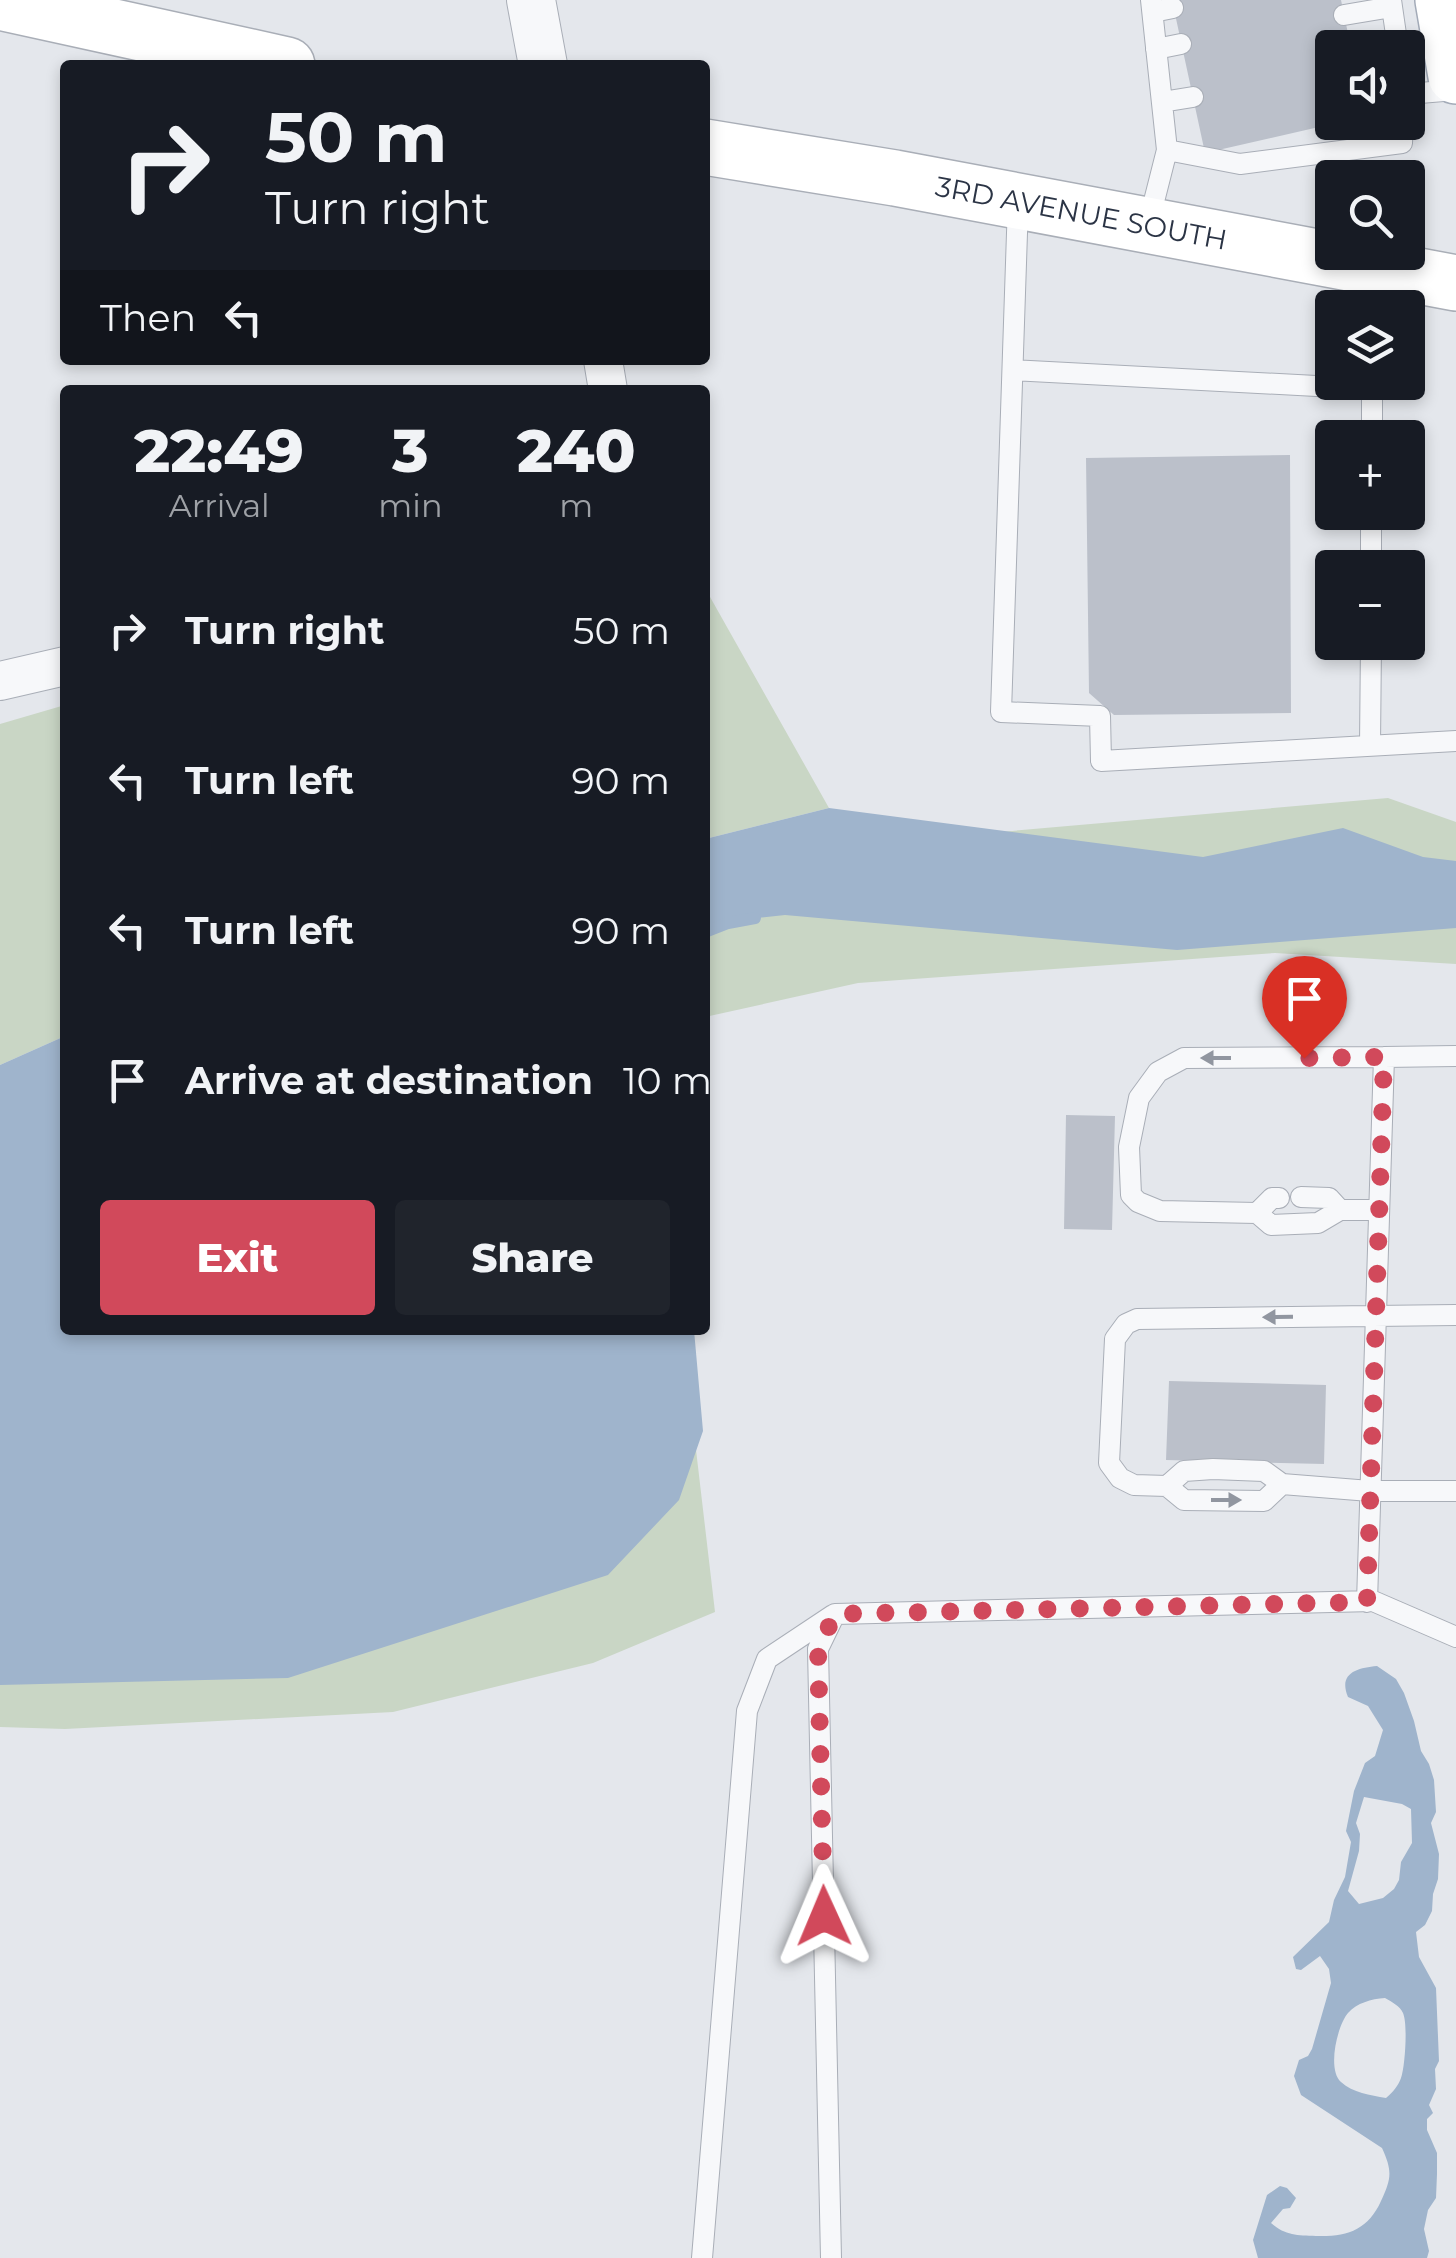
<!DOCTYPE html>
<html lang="en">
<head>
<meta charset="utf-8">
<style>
	:root { --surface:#171b24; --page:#20242c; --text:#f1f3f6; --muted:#9ea1a6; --accent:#d1495b }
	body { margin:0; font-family:Montserrat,sans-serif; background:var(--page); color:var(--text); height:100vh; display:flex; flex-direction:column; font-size:38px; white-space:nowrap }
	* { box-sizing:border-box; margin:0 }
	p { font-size:32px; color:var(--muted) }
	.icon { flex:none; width:55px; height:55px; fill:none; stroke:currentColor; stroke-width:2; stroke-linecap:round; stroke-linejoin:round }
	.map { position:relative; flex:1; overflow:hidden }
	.details { position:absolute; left:60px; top:385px; width:650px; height:950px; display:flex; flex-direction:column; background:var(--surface); border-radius:10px; box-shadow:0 5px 15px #0003 }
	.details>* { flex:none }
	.guide { position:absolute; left:60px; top:60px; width:650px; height:305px; border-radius:10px; box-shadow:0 5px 15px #0003; background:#171b24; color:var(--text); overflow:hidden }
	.buttons { position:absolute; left:1315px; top:30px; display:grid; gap:20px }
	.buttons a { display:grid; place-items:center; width:110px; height:110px; border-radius:10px; background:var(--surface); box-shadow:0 5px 15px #0003; font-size:50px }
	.pin { position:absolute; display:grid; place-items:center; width:85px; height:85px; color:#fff; margin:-102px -42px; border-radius:50% 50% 50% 0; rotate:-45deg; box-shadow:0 0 10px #0007 }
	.pin .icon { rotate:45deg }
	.me { position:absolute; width:110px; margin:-55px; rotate:359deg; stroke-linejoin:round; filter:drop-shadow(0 0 8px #0008) }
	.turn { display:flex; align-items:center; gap:35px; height:210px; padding:0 40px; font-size:45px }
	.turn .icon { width:130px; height:130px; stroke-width:2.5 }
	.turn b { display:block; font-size:70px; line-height:85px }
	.then { display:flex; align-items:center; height:95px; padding:0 40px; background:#0003; gap:20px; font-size:38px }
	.eta { display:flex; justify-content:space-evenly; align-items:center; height:170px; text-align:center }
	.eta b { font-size:60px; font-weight:800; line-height:70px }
	.cta { display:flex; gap:20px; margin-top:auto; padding:20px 40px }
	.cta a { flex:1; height:115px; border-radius:10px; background:var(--accent); color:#fff; font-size:40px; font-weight:800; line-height:115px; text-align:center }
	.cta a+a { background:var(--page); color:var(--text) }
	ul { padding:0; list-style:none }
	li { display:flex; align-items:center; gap:30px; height:150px; padding:0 40px }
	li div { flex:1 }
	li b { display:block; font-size:38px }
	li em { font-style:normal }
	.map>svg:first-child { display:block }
	.green { fill:#c9d6c5 }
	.water { fill:#9fb4cc; fill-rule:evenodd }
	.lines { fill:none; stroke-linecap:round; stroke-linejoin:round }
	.stream { stroke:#9fb4cc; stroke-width:12 }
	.building { fill:#bbc0ca }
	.service-casing { stroke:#a9aeb7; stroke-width:22 }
	.minor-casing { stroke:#a9aeb7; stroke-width:40 }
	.tertiary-casing { stroke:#a9aeb7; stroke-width:50 }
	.secondary-casing { stroke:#a9aeb7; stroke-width:58 }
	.primary-casing { stroke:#a3abb8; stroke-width:58 }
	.service { stroke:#f7f8fa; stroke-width:20 }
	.minor { stroke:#f7f8fa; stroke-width:38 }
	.tertiary { stroke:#f7f8fa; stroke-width:48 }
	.secondary { stroke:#fff; stroke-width:55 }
	.primary { stroke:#fff; stroke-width:55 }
	.oneway { fill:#9196a0 }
	.route { stroke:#d1495b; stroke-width:18; stroke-dasharray:0 32.4 }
	.labels { text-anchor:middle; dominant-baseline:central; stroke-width:8; stroke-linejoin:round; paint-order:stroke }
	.street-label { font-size:28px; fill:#2b3445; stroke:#f4f6f9 }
</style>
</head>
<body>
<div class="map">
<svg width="1456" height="2258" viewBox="0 0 1456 2258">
	<rect width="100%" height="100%" fill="#e4e7ec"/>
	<!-- green -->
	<path class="green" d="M705,588l124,220 -124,31z
		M65,705v331l-65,29v-341z
		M1388,798l68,24v142l-181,-11 -417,30 -153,34v-117l226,-62z
		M0,1121l65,209h617l33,282 -122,51 -200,49 -328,17 -65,-2z"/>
	<!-- water -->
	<path class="water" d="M829,808l374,49 140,-29 80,29 33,4v67l-279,22 -392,-35 -71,8 -9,12v-96z
		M65,1036v294h629l9,101 -24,69 -71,75 -320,103 -288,7v-620z
		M1377,1666l19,13 8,14 10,28 7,30 8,13 5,16 2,32 -5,11 8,31 -1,25 -5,15 -1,17 -7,14 -9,7 3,25 17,31 3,73 -4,8 1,20 -7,16 4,8 -6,6v11l10,23v21l-1,24 -8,12 -4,19 5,22 -2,7h-169l-5,-18 14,-45 13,-9 7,2 9,10 -6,10 -7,1 -12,14c15,13 26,12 45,13 31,1 52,-6 65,-35 10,-22 12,-29 1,-53l-81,-53 -7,-19 5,-16 9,-4 4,-7 19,-66 -2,-14 -9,-13 -19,14 -5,-1 -3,-12 36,-35 5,-22 11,-23 6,-35 -5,-11 8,-40 11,-28 10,-7 8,-26 -15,-24 -20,-9c-10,-24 9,-29 29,-31zM1364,1797l38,7 9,5 1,34 -11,19 -2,18 -5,9 -11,9 -24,6 -11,-13 11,-40 1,-17 -4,-11zM1385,1998c7,4 15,8 18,15 5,11 2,54 -2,65 -3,8 -8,14 -15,20 -16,-3 -33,-5 -45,-16 -14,-12 -4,-56 7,-69 9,-10 23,-14 37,-15z"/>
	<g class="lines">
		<!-- stream -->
		<path class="stream" d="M705,932l23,-9 27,-5"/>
	</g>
	<!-- building -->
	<path class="building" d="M1172,0h169l10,48h-19v76l-127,29z
		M1290,455l1,258 -177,2 -25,-22 -3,-235z
		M1066,1115l49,1 -3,114 -48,-1z
		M1169,1381l157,4 -2,79 -158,-4z"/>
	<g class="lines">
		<defs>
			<path id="service" d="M1391,0l7,48
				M1153,12l20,-4
				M1344,15l48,-8
				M1156,49l25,-5
				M1408,94l48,-4
				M1162,102l31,-5
				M1167,150l73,14 162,-21 1,-21
				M1018,203l-17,509 99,4 1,45 355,-20
				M1148,225l19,-75 -16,-150
				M1013,370l359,19v49
				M1371,568v-56
				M1370,745l1,-103
				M1301,1197l28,1 11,12
				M1378,1210h-38l-22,13 -47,2 -14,-12 -97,-2 -22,-9 -7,-7 -2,-48 10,-49 19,-26 26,-14 200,-1
				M1257,1213l15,-15h7
				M1282,1484l-18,17 -80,-1 -17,-14 -33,-1 -14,-7 -11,-15 6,-124 11,-15 11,-5 319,-4
				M1167,1486l17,-15 29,-2 51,2 18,13 88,7h86
				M1367,1602l17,-545 72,-1
				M702,2258l45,-547 20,-52 66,-44
				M831,2258l-13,-609 17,-35 538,-13 83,36"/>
			<path id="minor" d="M603,360l5,30
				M0,681l65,-15"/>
			<path id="tertiary" d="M531,0l12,65"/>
			<g id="secondary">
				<path d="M0,2l287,63"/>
				<path id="s1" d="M705,147l190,31 561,105"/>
			</g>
			<path id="primary" d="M1443,0l13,76"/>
		</defs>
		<!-- service casing -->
		<use href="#service" class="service-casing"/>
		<!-- minor casing -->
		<use href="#minor" class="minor-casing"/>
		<!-- tertiary casing -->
		<use href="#tertiary" class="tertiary-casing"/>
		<!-- secondary casing -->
		<use href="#secondary" class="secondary-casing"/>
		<!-- primary casing -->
		<use href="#primary" class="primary-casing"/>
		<!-- service -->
		<use href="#service" class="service"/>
		<!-- minor -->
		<use href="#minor" class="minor"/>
		<!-- tertiary -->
		<use href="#tertiary" class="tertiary"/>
		<!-- secondary -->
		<use href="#secondary" class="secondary"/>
		<!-- primary -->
		<use href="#primary" class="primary"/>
	</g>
	<!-- one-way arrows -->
	<defs><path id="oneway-solid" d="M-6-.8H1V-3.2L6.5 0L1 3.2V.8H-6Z" transform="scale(2.5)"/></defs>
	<g class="oneway">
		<use href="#oneway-solid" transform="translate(1216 1058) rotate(180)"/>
		<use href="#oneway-solid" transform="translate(1278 1317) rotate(179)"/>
		<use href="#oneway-solid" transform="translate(1226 1500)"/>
	</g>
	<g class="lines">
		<!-- route -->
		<path class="route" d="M824,1916l-6,-267 17,-35 532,-12 17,-545 -80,1"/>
	</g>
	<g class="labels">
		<!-- street labels -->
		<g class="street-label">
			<text stroke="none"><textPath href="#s1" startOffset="382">3RD AVENUE SOUTH</textPath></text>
		</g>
	</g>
</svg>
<div class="buttons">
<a><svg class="icon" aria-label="sound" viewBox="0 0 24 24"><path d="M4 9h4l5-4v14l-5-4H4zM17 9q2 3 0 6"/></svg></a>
<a><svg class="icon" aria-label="search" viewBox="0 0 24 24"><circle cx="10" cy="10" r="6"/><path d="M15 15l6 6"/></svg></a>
<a><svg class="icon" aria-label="layers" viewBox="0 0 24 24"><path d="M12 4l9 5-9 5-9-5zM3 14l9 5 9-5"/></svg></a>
<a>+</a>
<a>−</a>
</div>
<div class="pin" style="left:1304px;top:1058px;background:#d93025"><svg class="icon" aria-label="arrive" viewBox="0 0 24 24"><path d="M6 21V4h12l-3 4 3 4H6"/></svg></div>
<svg class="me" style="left:824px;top:1916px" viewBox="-20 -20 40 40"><path d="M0-17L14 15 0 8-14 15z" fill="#d1495b" stroke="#fff" stroke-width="4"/></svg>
<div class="guide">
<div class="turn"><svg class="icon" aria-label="right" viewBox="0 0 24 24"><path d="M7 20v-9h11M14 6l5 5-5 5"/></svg><div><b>50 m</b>Turn right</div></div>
<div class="then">Then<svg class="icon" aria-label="left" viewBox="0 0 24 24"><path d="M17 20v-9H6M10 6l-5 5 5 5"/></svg></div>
</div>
<section class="details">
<div class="eta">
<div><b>22:49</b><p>Arrival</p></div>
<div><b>3</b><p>min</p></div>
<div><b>240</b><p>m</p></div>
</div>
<ul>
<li><svg class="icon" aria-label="right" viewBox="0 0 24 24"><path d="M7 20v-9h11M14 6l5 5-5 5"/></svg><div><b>Turn right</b></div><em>50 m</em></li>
<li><svg class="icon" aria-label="left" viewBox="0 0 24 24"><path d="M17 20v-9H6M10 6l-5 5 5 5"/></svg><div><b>Turn left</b></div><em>90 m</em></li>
<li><svg class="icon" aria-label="left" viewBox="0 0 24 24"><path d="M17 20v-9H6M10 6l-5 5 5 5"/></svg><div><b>Turn left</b></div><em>90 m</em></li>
<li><svg class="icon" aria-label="arrive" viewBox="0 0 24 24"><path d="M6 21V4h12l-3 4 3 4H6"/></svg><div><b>Arrive at destination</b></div><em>10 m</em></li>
</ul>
<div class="cta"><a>Exit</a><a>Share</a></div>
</section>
</div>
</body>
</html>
